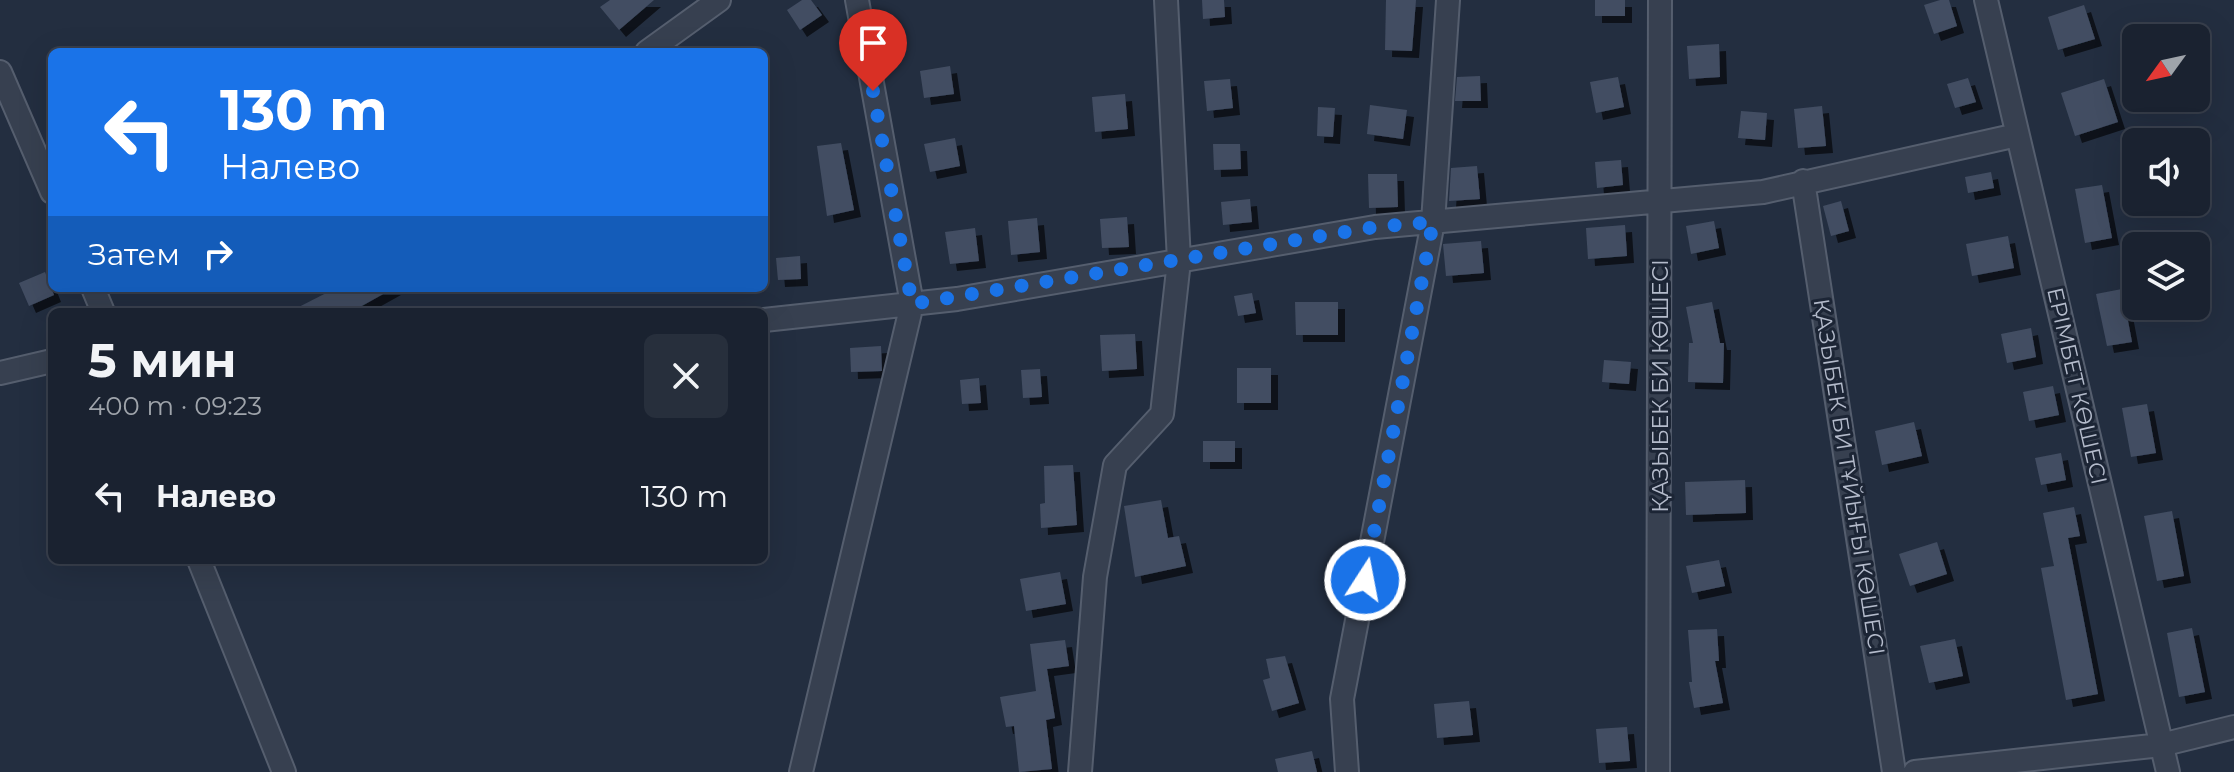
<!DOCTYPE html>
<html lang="ru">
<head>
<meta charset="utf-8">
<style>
	:root { --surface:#1a2230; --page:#272f3c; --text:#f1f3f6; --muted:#9fa4ab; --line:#383f4c }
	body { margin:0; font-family:Montserrat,sans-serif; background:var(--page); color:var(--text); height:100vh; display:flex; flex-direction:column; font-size:30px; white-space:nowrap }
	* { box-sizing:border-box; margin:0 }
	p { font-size:26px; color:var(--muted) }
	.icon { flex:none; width:44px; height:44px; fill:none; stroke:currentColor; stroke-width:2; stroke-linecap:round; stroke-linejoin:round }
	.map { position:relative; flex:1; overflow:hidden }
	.side { position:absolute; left:48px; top:308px; width:720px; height:256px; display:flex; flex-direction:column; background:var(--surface); border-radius:12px; box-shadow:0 8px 32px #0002,0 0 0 2px var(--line) }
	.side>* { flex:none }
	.banner { position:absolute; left:48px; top:48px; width:720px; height:244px; border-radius:12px; box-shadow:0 8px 32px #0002,0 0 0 2px var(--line); background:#1a73e8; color:#fff; overflow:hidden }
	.needle { width:52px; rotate:237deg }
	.controls { position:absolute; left:2122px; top:24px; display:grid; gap:16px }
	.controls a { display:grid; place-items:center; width:88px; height:88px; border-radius:12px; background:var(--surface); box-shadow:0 8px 32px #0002,0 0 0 2px var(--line); font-size:40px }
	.pin { position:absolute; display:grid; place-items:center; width:68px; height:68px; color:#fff; margin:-82px -34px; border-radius:50% 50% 50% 0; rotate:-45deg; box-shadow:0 0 8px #0007 }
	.pin .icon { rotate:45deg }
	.me { position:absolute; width:88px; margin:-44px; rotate:11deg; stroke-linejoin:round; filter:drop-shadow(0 0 6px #0008) }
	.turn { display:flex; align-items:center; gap:28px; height:168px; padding:0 40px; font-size:36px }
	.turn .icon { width:104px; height:104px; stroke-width:2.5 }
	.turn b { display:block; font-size:56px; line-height:68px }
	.then { display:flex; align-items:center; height:76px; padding:0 40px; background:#0003; gap:16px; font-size:30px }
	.round { display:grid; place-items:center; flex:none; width:84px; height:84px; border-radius:12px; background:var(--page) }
	.head { display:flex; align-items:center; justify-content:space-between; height:136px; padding:0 40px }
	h1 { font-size:48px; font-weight:700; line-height:60px }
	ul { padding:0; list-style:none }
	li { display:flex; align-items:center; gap:24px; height:104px; padding:0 40px }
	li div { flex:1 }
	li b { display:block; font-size:30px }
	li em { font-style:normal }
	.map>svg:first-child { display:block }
	.building { fill:#424d62; filter:url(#shadow) }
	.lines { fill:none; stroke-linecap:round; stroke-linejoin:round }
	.street-casing { stroke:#555e6e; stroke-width:26 }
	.street { stroke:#374050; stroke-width:22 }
	.route { stroke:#1a73e8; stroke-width:14; stroke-dasharray:0 25.2 }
	.labels { text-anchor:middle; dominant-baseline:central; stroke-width:6; stroke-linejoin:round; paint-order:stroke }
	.street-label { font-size:22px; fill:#b4bbcb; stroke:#1c2535 }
</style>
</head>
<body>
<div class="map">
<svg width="2234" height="772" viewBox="0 0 2234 772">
	<defs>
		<filter id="shadow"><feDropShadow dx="7" dy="7" stdDeviation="0" flood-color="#0009"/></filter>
	</defs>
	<rect width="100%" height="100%" fill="#232e40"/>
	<!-- building -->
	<path class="building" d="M610,0h44l-35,30 -19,-23z
		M802,0h9l11,15 -22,15 -13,-20z
		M1202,0h22l1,17 -22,2z
		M1386,0h30l-4,51 -27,-1z
		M1595,0h30v16h-30z
		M1940,0h9l8,26 -23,8 -10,-29z
		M2084,5l11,34 -37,11 -10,-33z
		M1719,44l1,33 -31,2 -2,-33z
		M950,66l4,28 -30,4 -4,-27z
		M1480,76l1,25h-26l2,-24z
		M1618,77l6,30 -28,6 -6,-31z
		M1968,78l8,24 -21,6 -8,-24z
		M1230,79l3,29 -26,3 -3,-30z
		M2104,79l14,43 -43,14 -14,-43z
		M1125,94l3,35 -33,3 -3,-35z
		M1370,105l37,5 -4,29 -36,-5z
		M1822,106l4,40 -28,2 -4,-39z
		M1318,107l17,1 -2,29 -16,-1z
		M1741,111l26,2 -2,27 -27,-2z
		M955,138l5,28 -30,6 -6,-28z
		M841,143l13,67 -27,6 -10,-70z
		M1213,144h27l1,25 -27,1z
		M1621,160l2,25 -26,3 -2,-26z
		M1477,166l3,33 -31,2 2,-33z
		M1991,172l3,16 -26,5 -3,-16z
		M1368,174h29l1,33 -29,1z
		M2102,185l10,53 -27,5 -10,-54z
		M1250,199l2,23 -29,3 -2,-23z
		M1841,201l8,30 -18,5 -8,-30z
		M1127,217l2,30 -27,1 -2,-29z
		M1037,218l3,34 -29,3 -3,-34z
		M1714,221l5,27 -28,6 -5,-28z
		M1625,225l2,31 -39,3 -2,-31z
		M975,228l4,33 -29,3 -5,-32z
		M2008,236l6,32 -42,8 -6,-32z
		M1481,241l3,32 -38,3 -3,-32z
		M800,256l1,23 -23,1 -2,-22z
		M45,272l9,23 -25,11 -10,-23z
		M336,288h58l-43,24h-62z
		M2122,289l10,53 -25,4 -11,-52z
		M1252,293l4,20 -18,3 -4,-20z
		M1295,302h43v33h-42z
		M1712,302l8,41h4l-1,40 -35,-1 1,-39h4l-7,-36z
		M2031,328l5,29 -29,6 -6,-29z
		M1135,334l2,35 -35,2 -2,-36z
		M881,346l1,25 -31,1 -1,-24z
		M1604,360l27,2 -2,22 -27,-2z
		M1237,368h34v35h-34z
		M1040,369l2,28 -19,1 -2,-28z
		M979,378l2,25 -19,1 -2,-24z
		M2053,386l6,29 -30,6 -6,-29z
		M2147,404l9,49 -25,4 -9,-49z
		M1914,422l8,34 -40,9 -7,-34z
		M1203,441h32v21h-32z
		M2061,453l5,27 -25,5 -6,-27z
		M1073,465l4,60 -36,3 -1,-24 5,-1 -1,-37z
		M1745,480l1,33 -60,2 -1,-33z
		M1161,500l7,38 11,-2 7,30 -51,11 -11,-71z
		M2074,507l6,29 -12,2 30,156 -32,6 -25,-132 13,-2 -11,-53z
		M2172,511l12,65 -27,5 -13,-65z
		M1937,542l10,32 -37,12 -11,-32z
		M1719,560l6,26 -33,7 -6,-27z
		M1060,572l6,32 -40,7 -6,-32z
		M2192,628l13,64 -26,5 -12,-64z
		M1717,629l2,32h-4l8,42 -29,5 -5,-26h3l-4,-52z
		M1955,639l8,37 -34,7 -9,-37z
		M1065,640l4,26 -22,3 8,49 -9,2 6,49 -33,3 -5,-46 -8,1 -6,-30 36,-6 -6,-47z
		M1285,656l14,47 -27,8 -9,-31 7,-2 -4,-19z
		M1469,701l4,34 -36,3 -3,-34z
		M1627,727l3,34 -31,2 -3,-34z
		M1312,751l5,21h-39l-3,-13z"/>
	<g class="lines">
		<defs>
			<path id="street" d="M1986,0l182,772
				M647,52l72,-52
				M0,72l52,120
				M1803,181l91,591
				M93,288l10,24
				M764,320l193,-21 418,-72 388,-35 254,-57
				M0,373l52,-12
				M199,560l85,212
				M801,772l111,-468 -55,-304
				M1080,772l15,-195 20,-112 47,-51 17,-153 -13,-261
				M1347,772l-5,-73 91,-477 15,-222
				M1658,772l2,-772
				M1915,772l246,-27 73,-18"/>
		</defs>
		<!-- street casing -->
		<use href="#street" class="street-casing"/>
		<!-- street -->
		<use href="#street" class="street"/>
	</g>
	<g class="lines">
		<!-- route -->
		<path class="route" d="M873,91l39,213 463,-77 58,-5 -68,358"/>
	</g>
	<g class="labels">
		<!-- street labels -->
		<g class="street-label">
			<text transform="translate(1660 386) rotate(-90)">ҚАЗЫБЕК БИ КӨШЕСІ</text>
			<text transform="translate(2077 386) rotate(77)">ЕРІМБЕТ КӨШЕСІ</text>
			<text transform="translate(1849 477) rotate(81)">ҚАЗЫБЕК БИ ТҰЙЫҒЫ КӨШЕСІ</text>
		</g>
	</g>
</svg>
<div class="controls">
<a><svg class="needle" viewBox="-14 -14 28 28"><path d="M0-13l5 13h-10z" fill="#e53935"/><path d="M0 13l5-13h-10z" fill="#9fa4ab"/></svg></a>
<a><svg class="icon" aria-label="sound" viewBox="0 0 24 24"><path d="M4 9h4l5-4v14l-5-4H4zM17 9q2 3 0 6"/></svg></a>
<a><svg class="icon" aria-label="layers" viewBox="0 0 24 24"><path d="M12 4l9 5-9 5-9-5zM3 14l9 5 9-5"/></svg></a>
</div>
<div class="pin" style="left:873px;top:91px;background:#d93025"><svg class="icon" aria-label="arrive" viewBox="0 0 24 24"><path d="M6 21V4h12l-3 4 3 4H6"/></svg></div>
<svg class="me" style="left:1365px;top:580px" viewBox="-20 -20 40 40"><circle r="17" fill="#1a73e8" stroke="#fff" stroke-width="3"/><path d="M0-11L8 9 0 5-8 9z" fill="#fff"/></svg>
<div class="banner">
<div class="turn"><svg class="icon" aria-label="left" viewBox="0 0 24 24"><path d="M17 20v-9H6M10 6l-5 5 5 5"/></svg><div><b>130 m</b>Налево</div></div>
<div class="then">Затем<svg class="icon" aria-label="right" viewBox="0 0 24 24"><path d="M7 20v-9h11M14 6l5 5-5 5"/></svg></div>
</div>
<section class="side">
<div class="head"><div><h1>5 мин</h1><p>400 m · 09:23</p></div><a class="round"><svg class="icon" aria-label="close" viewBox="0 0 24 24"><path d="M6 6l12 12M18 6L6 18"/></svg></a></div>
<ul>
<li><svg class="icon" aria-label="left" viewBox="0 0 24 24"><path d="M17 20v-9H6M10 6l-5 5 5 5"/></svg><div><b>Налево</b></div><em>130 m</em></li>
</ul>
</section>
</div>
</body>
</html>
